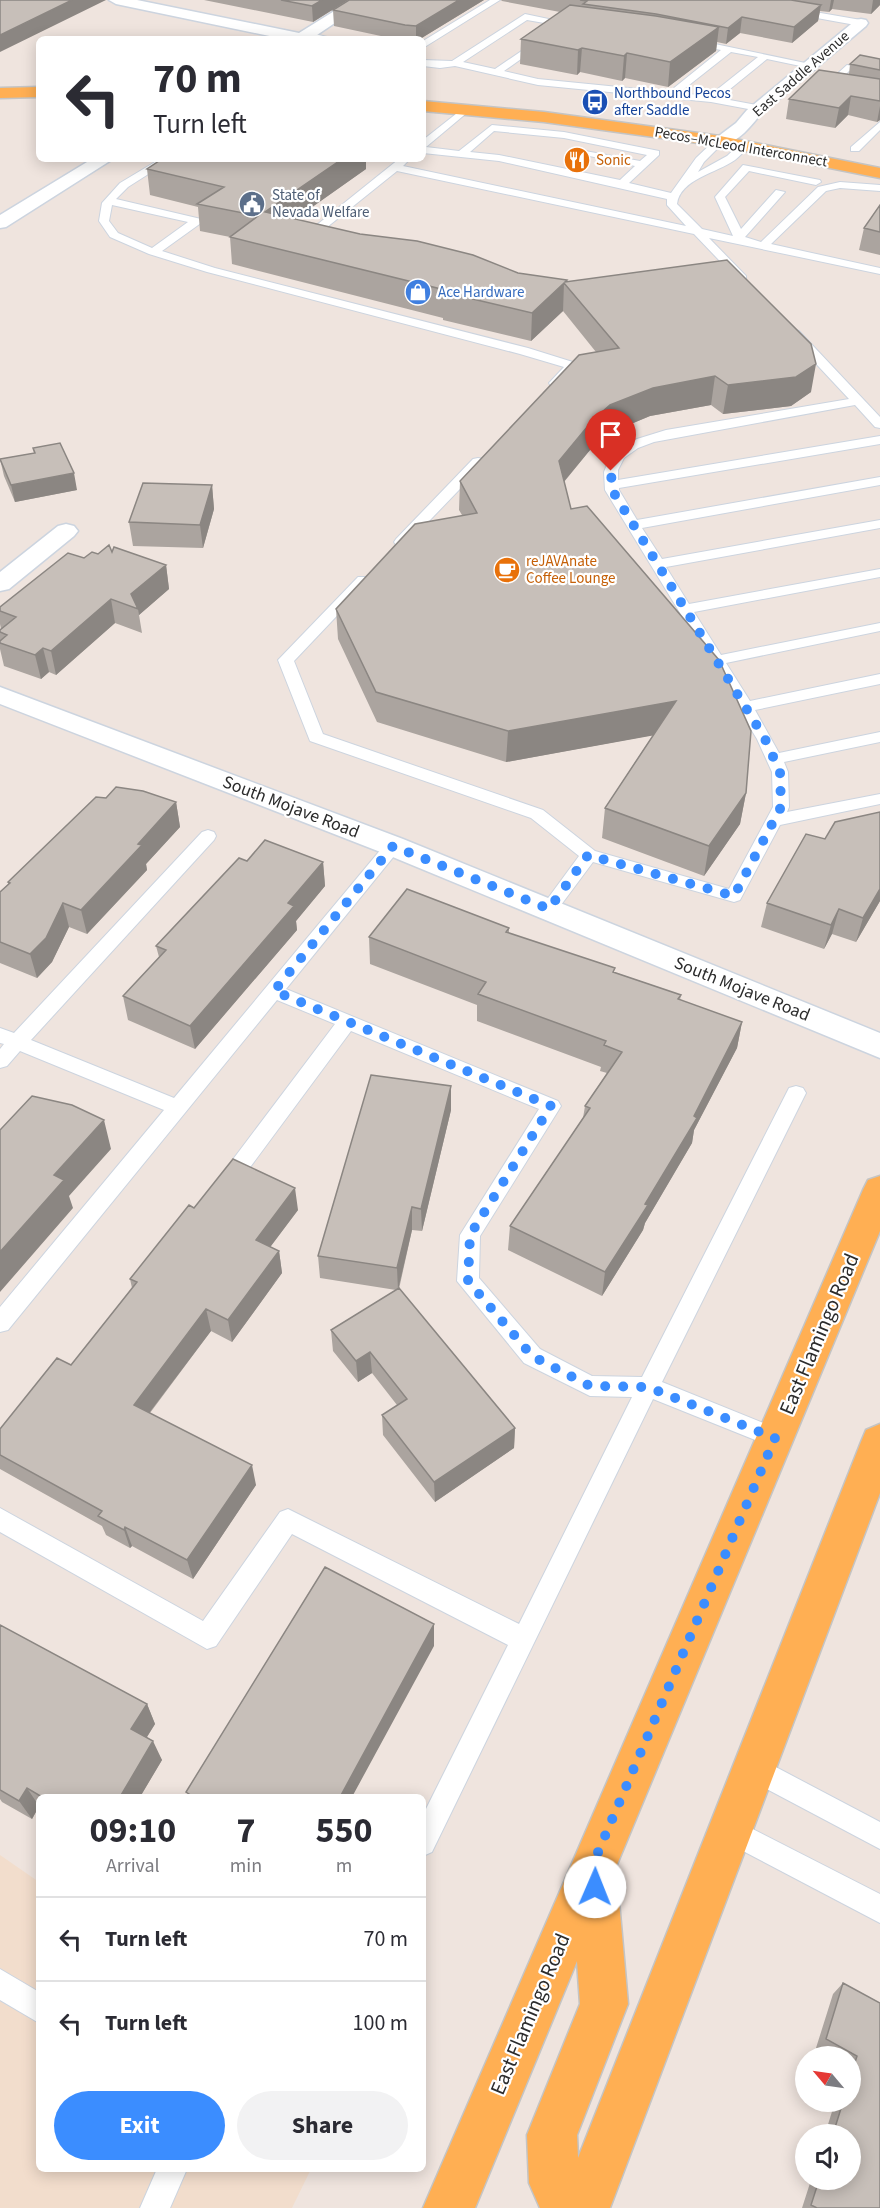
<!DOCTYPE html>
<html lang="en">
<head>
<meta charset="utf-8">
<style>
	:root { --surface:#fff; --page:#f2f2f3; --text:#2b2b33; --muted:#7c7c81; --line:#e1e1e2; --accent:#3b8dff }
	body { margin:0; font-family:"Source Sans 3",sans-serif; background:var(--page); color:var(--text); height:100vh; display:flex; flex-direction:column; font-size:22px; white-space:nowrap }
	* { box-sizing:border-box; margin:0 }
	p { font-size:20px; color:var(--muted) }
	.icon { flex:none; width:33px; height:33px; fill:none; stroke:currentColor; stroke-width:2; stroke-linecap:round; stroke-linejoin:round }
	.map { position:relative; flex:1; overflow:hidden }
	.sheet { position:absolute; left:36px; top:1794px; width:390px; height:378px; display:flex; flex-direction:column; background:var(--surface); border-radius:9px; box-shadow:0 3px 15px #0003 }
	.sheet>* { flex:none }
	.banner { position:absolute; left:36px; top:36px; width:390px; height:126px; border-radius:9px; box-shadow:0 3px 15px #0003; background:#fff; color:var(--text); overflow:hidden }
	.needle { width:39px; rotate:299deg }
	.tools { position:absolute; left:795px; top:2046px; display:grid; gap:12px }
	.tools a { display:grid; place-items:center; width:66px; height:66px; border-radius:50%; background:var(--surface); box-shadow:0 3px 15px #0003; font-size:30px }
	.pin { position:absolute; display:grid; place-items:center; width:51px; height:51px; color:#fff; margin:-62px -26px; border-radius:50% 50% 50% 0; rotate:-45deg; box-shadow:0 0 6px #0007 }
	.pin .icon { rotate:45deg }
	.me { position:absolute; width:66px; margin:-33px; rotate:1deg; stroke-linejoin:round; filter:drop-shadow(0 0 4px #0008) }
	.turn { display:flex; align-items:center; gap:21px; height:126px; padding:0 18px; font-size:27px }
	.turn .icon { width:78px; height:78px; stroke-width:2.5 }
	.turn b { display:block; font-size:42px; line-height:51px }
	.eta { display:flex; justify-content:space-evenly; align-items:center; height:102px; text-align:center }
	.eta b { font-size:36px; font-weight:700; line-height:42px }
	.primary-button { display:flex; gap:12px; margin-top:auto; padding:12px 18px }
	.primary-button a { flex:1; height:69px; border-radius:36px; background:var(--accent); color:#fff; font-size:24px; font-weight:700; line-height:69px; text-align:center }
	.primary-button a+a { background:var(--page); color:var(--text) }
	ul { padding:0; list-style:none }
	li { display:flex; align-items:center; gap:18px; height:84px; padding:0 18px; border-top:2px solid var(--line) }
	li div { flex:1 }
	li b { display:block; font-size:22px }
	li em { font-style:normal }
	.map>svg:first-child { display:block }
	.education { fill:#f2ddcc }
	.lines { fill:none; stroke-linecap:round; stroke-linejoin:round }
	.lane-casing { stroke:#ccd4df; stroke-width:2 }
	.street-casing { stroke:#ccd4df; stroke-width:3 }
	.secondary-casing { stroke:#ccd4df; stroke-width:3 }
	.primary-casing { stroke:#c4c4c4; stroke-width:3 }
	.lane { fill:#fff; fill-rule:evenodd }
	.street { fill:#fff; fill-rule:evenodd }
	.secondary { fill:#fff; fill-rule:evenodd }
	.primary { fill:#ffaf53; fill-rule:evenodd }
	.wall { fill:#aba49f }
	.shaded-wall { fill:#8b8682 }
	.building { fill:#c7bfb9; stroke:#8b8682; stroke-width:1.5 }
	.route { stroke:#3b8dff; stroke-width:10; stroke-dasharray:0 18 }
	.labels { text-anchor:middle; dominant-baseline:central; stroke-width:4.5; stroke-linejoin:round; paint-order:stroke }
	.far-street-label { font-size:15px; fill:#2c2c2c; stroke:#fff }
	.far-transit-label { font-size:15px; fill:#164399; stroke:#fff; text-anchor:start }
	.far-food-label { font-size:15px; fill:#c56008; stroke:#fff; text-anchor:start }
	.far-service-label { font-size:15px; fill:#4e5e75; stroke:#fff; text-anchor:start }
	.far-shop-label { font-size:15px; fill:#366cbe; stroke:#fff; text-anchor:start }
	.street-label { font-size:18px; fill:#2c2c2c; stroke:#fff }
	.near-street-label { font-size:21px; fill:#2c2c2c; stroke:#fff }
</style>
</head>
<body>
<div class="map">
<svg width="880" height="2208" viewBox="0 0 880 2208">
	<rect width="100%" height="100%" fill="#efe4de"/>
	<!-- education -->
	<path class="education" d="M0,1855l39,27v287h272l-19,39h-292z"/>
	<g class="lines">
		<defs>
			<path id="lane" d="M490,0h10l-77,48v-7z
				M792,8l69,12 4,3 -4,3 -72,-13v-4z
				M525,14l52,11 -4,3 -46,-8 -64,42 32,7 47,-32 5,3 -2,2 -41,29 34,8 131,13 52,-42 -33,-6 -2,-2 5,-3 124,26 -5,3 -43,-9 -48,39 43,8v4l-3,1 -48,-9 -173,-17 -83,-19 -15,2 -17,-2v-6l29,1zM731,52l27,5 -49,39 -30,-3z
				M307,32l20,5 2,2 -25,-2 -1,-2z
				M847,65l33,6v6l-31,-6 -13,13 44,8v6l-54,-10v-4z
				M466,106l3,1v4l-43,36 33,4 33,-26 72,7 95,19v4l-30,28 42,10 25,-35 20,-19 9,2 -21,21 -6,10 29,-16 14,-13h8v4c-5,4 -9,9 -14,13 -18,13 -55,19 -58,44l25,25 31,7 -18,-39 28,-32 77,15 1,2 -5,3 -67,-14 -24,26 16,32 35,-39 9,2 -40,45 16,5 57,-55 22,-5 40,3v6l-40,-3 -14,3 -55,53 109,24v6l-171,-36 37,38v4h-8l-44,-46 -297,-63 -76,61 8,2v4l-21,-2v-4l91,-73h11l-7,7 283,60 -19,-21v-6l-168,-38 -76,-8v-13zM494,131l70,7 83,17 -7,6 -55,-10v4l50,11 -15,14 -121,-25 -29,-3z
				M880,122v8l-21,21h-8v-4z
				M160,159h12l-44,28 -12,12 85,20v4l-39,28 53,17 313,80 48,15 2,3 -19,20h-8l-2,-3 15,-16 -44,-13 -313,-82 -58,-18 -39,-17 -11,-16 3,-18 18,-20zM112,205l76,17 -36,26 -34,-15 -9,-12z
				M795,330l4,1 81,86v11l-5,-1 -20,-22 -201,37 -16,6 -14,10 -6,12v10l262,-44v8l-261,44v2l18,30 243,-43v8l-238,43 20,31 218,-39v8l-214,39 23,37 191,-35v8l-186,35 27,43 159,-32v8l-154,32 24,38 130,-27v10l-125,26 24,43 101,-21v10l-96,20 4,10 1,35 -2,5 93,-18v10l-100,21 -40,75 -6,2 -141,-40 -38,51 -6,2 -6,-2 -3,-4 3,-4 36,-49 -48,-38 -221,-77 -32,-81 80,-83h10l2,3 -2,3 -74,78 29,73 220,76 52,41 134,38 44,-82 -1,-35 -15,-33 -152,-249 -1,-18 4,-10 13,-15 16,-8 29,-9 183,-31 -58,-62v-6z
				M478,458l5,1 2,3 -2,3 -77,80h-10l-2,-3 2,-3 77,-80z
				M208,830l6,2 2,4 -2,4 -183,200 143,58 213,-256h12l2,4 -2,4 -113,139 272,112 3,5 -3,5 -78,125 -1,42 61,71 52,27 50,1 147,-289 7,-2 7,2 3,5 -144,289 121,49 3,7 -3,7 -8,3 -122,-49 -221,453 -9,4v-41l85,-170 -216,-111 -76,112 -9,3 -207,-117v-24l203,113 77,-109 8,-3 231,115 113,-227 -42,-1 -66,-33 -67,-82 3,-46 79,-126 -188,-78 -103,139 -7,2 -7,-2 -3,-6 3,-6 101,-134 -58,-24 -269,330 -8,2v-25l164,-197 -144,-59 -13,15 -7,2v-19l4,-5 -4,-1v-15l14,5 188,-201z
				M753,1755l127,67v27l-136,-72 -4,-9 4,-9z
				M731,1818l149,76v29l-158,-83 -4,-9 4,-9z
				M0,1969l39,23v31l-39,-23z
				M157,2169h30l-17,39h-30z"/>
			<path id="street" d="M861,19l5,1 2,3 -2,3 -107,90c-10,13 -27,33 -45,29l-2,-4 24,-18 11,-13 109,-90z
				M66,524l8,2 4,5 -4,5 -65,53 -9,2v-19l58,-46z
				M0,687l403,152 477,194v25l-497,-205 -383,-149z"/>
			<path id="secondary" d="M109,0h28l162,33 53,-33h17l-58,39h-27l-168,-35z
				M92,159h21l-107,68 -6,1v-13z"/>
			<path id="primary" d="M39,87v10l-39,1v-10z
				M423,101l121,11 176,24 160,32v10l-160,-32 -176,-24 -121,-11z
				M880,1176v55l-264,636 12,137 -51,131 1,23 283,-716 5,-12 14,-6v69l-270,715h-70l-11,-25 -2,-48 53,-131 -3,-43 -102,247h-52l440,-1018 5,-10z"/>
		</defs>
		<!-- lane casing -->
		<use href="#lane" class="lane-casing"/>
		<!-- street casing -->
		<use href="#street" class="street-casing"/>
		<!-- secondary casing -->
		<use href="#secondary" class="secondary-casing"/>
		<!-- primary casing -->
		<use href="#primary" class="primary-casing"/>
		<!-- lane -->
		<use href="#lane" class="lane"/>
		<!-- street -->
		<use href="#street" class="street"/>
		<!-- secondary -->
		<use href="#secondary" class="secondary"/>
		<!-- primary -->
		<use href="#primary" class="primary"/>
	</g>
	<!-- wall -->
	<path class="wall" d="M204,0h144l-35,22z
		M484,0l-64,39h-25l-61,-13 -1,-16z
		M501,0h379v5l-9,9 -39,-5 -3,3 -9,-1 -2,10 -26,22 -52,-10 -14,11 -9,-2 -1,9 -48,36 -43,-9 -3,3 -42,-9 -3,3 -57,-11 1,-25 39,-27 -58,-11z
		M880,59v61l-3,2 -29,-7 -13,13 -49,-9 3,-20 60,-25 1,-10z
		M147,169h219l-71,50 223,54 49,9 244,110 -20,14 -68,8 -12,-9 -61,11 -43,18 -17,16 -26,32 7,27 175,284 -6,31 -36,52 -102,-38 3,-30 48,-73 -147,27 -129,-40 -39,-83 -2,-30 126,-94 -3,-5 1,-29 136,-129 -33,-41 -32,30 -88,-21v-2l-211,-54 -2,-27 -30,-6 -2,-24 -48,-12z
		M880,205v50l-21,-5 5,-22z
		M33,448l44,42 -62,12 -11,-26 -4,-17 34,-6z
		M212,485l2,24 -11,39 -70,-2 -4,-24z
		M112,552l54,13 3,24 -30,26 3,18 -27,-10 -59,52 -7,-3 -8,7 -37,-13 -4,-17v-19l1,-1 -1,-5v-17l84,-49 14,-4z
		M176,802l4,25 -34,37 1,6 -60,64 -18,-7 -17,35 -15,16 -37,-15v-71l8,-8v-2z
		M880,812v89l-24,41 -24,-8 -8,15 -63,-22 6,-24 58,-64z
		M247,861l76,1 2,24 -29,35 1,9 -102,119 -67,-29 -5,-24 36,-39 -3,-11z
		M509,928v5l105,39 67,23 -1,5 62,22 -5,26 -43,82 -2,13 -47,80 -2,7 -41,66 -94,-46 2,-24 73,-108 2,-12 22,-33 -7,-2 1,-4 -124,-46v-16l-107,-41 -1,-27z
		M451,1086v24l-29,121 -10,-1 -13,59 116,139 -1,20 -79,54 -52,-67 -1,-20 15,-10 -25,-32 -14,9 -25,-31 -2,-21 65,-40 -76,-12 -2,-22z
		M194,1208l104,2 -28,37 9,4 3,22 -50,69 -21,-11 -61,82 106,72 -63,94 -61,-33 -2,2 -24,-13 -4,-9 -102,-57v-40l71,-64 61,-77 -2,-9z
		M0,1625l147,79 8,20 -8,13 15,23 -22,37h-101v10l-7,12 -30,-17 -2,-3z
		M843,1983l37,20v205h-78l9,-28h39v-46h-25l10,-32h15v-46h-20l-14,-8 17,-54z"/>
	<!-- shaded-wall -->
	<path class="shaded-wall" d="M72,0h34l-106,52v-17z
		M322,0h26l-35,22 -1,-16z
		M459,0h25l-64,39h-4v-13z
		M831,0h3l-2,9 -3,3z
		M873,0h7v5l-9,9z
		M821,5l-3,16 -26,22 2,-16z
		M742,17l-2,16 -14,11 2,-16z
		M719,27l-3,24 -48,36 2,-25z
		M582,48l-2,24 -3,3 1,-25z
		M627,53l-2,25 -3,3 2,-25z
		M851,96l-3,19 -13,13 4,-20z
		M880,106v14l-3,2z
		M342,159h24v10l-99,70 -2,-27z
		M564,283l-1,28 -32,30 1,-28z
		M816,364l-5,28 -20,14 -68,8 5,-29z
		M715,376l-4,29 -61,11 -43,18 -17,16 -33,40 2,-29 33,-40 18,-16 43,-17z
		M74,473l3,17 -62,12 -4,-17z
		M212,485l2,24 -11,39 -3,-23z
		M166,565l3,24 -30,26 -1,-6 -7,-15z
		M111,599l4,24 -59,52 -5,-24z
		M43,648l6,24 -8,7 -6,-24z
		M676,701l-4,31 -166,30 2,-31z
		M746,793l-6,31 -36,52 5,-30z
		M176,802l4,25 -34,37 1,6 -60,64 -6,-24 57,-66z
		M323,862l2,24 -29,35 1,9 -102,119 -5,-23 98,-123z
		M880,889v12l-24,41 7,-24z
		M63,903l6,24 -17,35 -15,16 -7,-24z
		M839,909l-7,25 -8,15 7,-24z
		M742,1022l-5,26 -43,82 -2,13 -47,80 -2,7 -41,66 3,-24 40,-68 49,-88z
		M451,1086v24l-29,121 -1,-22z
		M104,1120l7,29 -42,47 4,12 -73,84v-40l54,-77z
		M295,1188l3,22 -39,52 -3,-22z
		M412,1207v23l-14,60 -1,-22z
		M279,1251l3,22 -50,69 -4,-22z
		M206,1309l5,22 -71,94 -6,-20z
		M370,1352l2,21 -14,9 -2,-21z
		M515,1428l-1,20 -79,54 -1,-20z
		M252,1465l4,20 -63,94 -6,-19z
		M125,1527l7,19 -2,2 -6,-18z
		M434,1624v22l-82,151h-12z
		M147,1704l8,20 -15,24 -9,-19z
		M153,1741l9,19 -22,37h-20z
		M27,1788l12,18 -7,13 -13,-18z"/>
	<!-- building -->
	<path class="building" d="M0,0h72l-72,35z
		M281,0h41l-10,6z
		M349,0h110l-43,26 -11,-1 -72,-15z
		M580,0h211l30,5 -27,22 -52,-10 -14,11 -72,-14 -73,-10 4,-3z
		M570,5l86,11 63,11 -49,35 -43,-9 -3,3 -42,-8 -4,2 -57,-11z
		M860,55l20,4v11l-30,-6z
		M819,70l61,9v22l-29,-5 -12,12 -50,-9z
		M162,159h180l-77,53 95,22 57,7 56,14 45,18 49,7 -2,2 162,-22 84,84 5,20 -20,13 -68,8 -13,-9 -62,12 -43,17 -18,16 -33,40 12,48 16,-3 132,154 32,71 -5,62 -37,53 -104,-38 71,-107 -168,30 -132,-39 -40,-83 79,-85 62,-11 -17,-32 119,-126 40,-7 -55,-65 -32,30 -89,-21 2,-2 -215,-53 28,-21 -61,-12 27,-17 -77,-18z
		M880,205v27l-16,-4z
		M60,443l14,30 -63,12 -11,-26 35,-6 -2,-5z
		M143,483l69,2 -12,40 -71,-3z
		M109,545l3,7 2,-5 52,18 -35,29 7,15 -27,-10 -60,52 -8,-3 -8,7 -35,-12v-2l7,-6 -7,-3v-2l16,-13 -16,-6v-4l68,-54 16,5 8,-6 6,2z
		M116,787l27,4 33,11 -38,42 4,1 -61,65 -18,-7 -17,35 -16,16 -30,-12v-50l10,-9 -2,-1 88,-85 10,1z
		M880,812v77l-17,29 -24,-9 -8,16 -64,-22 39,-69 19,5 10,-17z
		M265,840l58,22 -35,41 6,3 -104,120 -67,-30 43,-46 -10,-4 83,-88 8,3z
		M407,889l102,39 -3,4 109,36 -2,4 68,23 -3,4 64,23 -48,94 3,2 -52,86 3,1 -43,67 -95,-46 80,-118 -5,-2 37,-54 -18,-7 2,-4 -128,-47 8,-12 -117,-45z
		M371,1075l80,11 -30,123 -9,-2 -15,61 -79,-12z
		M32,1096l40,9 32,15 -50,55 10,5 -64,72v-122z
		M233,1159l62,29 -39,52 23,11 -51,69 -22,-11 -72,96 118,60 -65,95 -62,-33 -1,3 -26,-14 4,-5 -102,-56v-26l57,-71 14,7 66,-83 -7,-3 59,-74 5,3z
		M399,1288l116,140 -81,54 -52,-67 25,-16 -37,-47 -14,9 -25,-31z
		M325,1567l109,57 -94,173h-149l1,-1 -6,-4z
		M0,1625l147,79 -16,25 22,12 -33,56h-78l-15,-9 -8,13 -19,-11z
		M843,1983l37,20v205h-63l-6,-3 8,-25h31v-46h-17l10,-32h7v-24l7,-22 -31,-17z"/>
	<g class="lines">
		<!-- route -->
		<path class="route" d="M595,1887l-2,-23 182,-426 -127,-51 -58,-1 -58,-30 -64,-75 2,-46 81,-129 -277,-115 119,-145 156,63 39,-54 146,41 47,-89 -1,-35 -15,-33 -153,-249 -1,-19"/>
	</g>
	<!-- icons -->
	<defs>
		<symbol id="bus-disc" viewBox="-11 -11 22 22"><circle r="9.5" fill="#1a4fb4" stroke="#fff"/><path d="M-5-6H5V4H4V6H2V4H-2V6H-4V4H-5ZM-3.5-4V0h7V-4ZM-3.5 1.2v1.5H-2V1.2ZM2 1.2v1.5H3.5V1.2Z" fill="#fff"/></symbol>
		<symbol id="restaurant-disc" viewBox="-11 -11 22 22"><circle r="9.5" fill="#e8710a" stroke="#fff"/><path d="M-5-6h1v4h1v-4h1v4h1v-4h1v5L-1.5 .5V6h-2V.5L-5-1ZM5-6V6H3V1.5H1.5Q1.5-4 5-6Z" fill="#fff"/></symbol>
		<symbol id="civic-disc" viewBox="-11 -11 22 22"><circle r="9.5" fill="#5c6f8a" stroke="#fff"/><path d="M-.6-6.5H3V-4.5H.6V-3L4-1V1h2V6H-6V1h2V-1L-.6-3ZM-1.2 2.5V6h2.4V2.5Z" fill="#fff"/></symbol>
		<symbol id="shop-disc" viewBox="-11 -11 22 22"><circle r="9.5" fill="#3f7fe0" stroke="#fff"/><path d="M-5-2.5h2.3a2.7 3.5 0 0 1 5.4 0H5L5.5 6h-11ZM-1.5-2.5h3a1.5 2.3 0 0 0-3 0Z" fill="#fff"/></symbol>
		<symbol id="cafe-disc" viewBox="-11 -11 22 22"><circle r="9.5" fill="#e8710a" stroke="#fff"/><path d="M-5.5-4.5H6V0H3Q3 3.5 0 3.5H-2.5Q-5.5 3.5-5.5 0ZM3-3.2v2h1.7v-2ZM-6 4.5H4V6H-6Z" fill="#fff"/></symbol>
	</defs>
	<g fill-rule="evenodd">
		<use href="#bus-disc" x="580" y="87" width="30" height="30"/>
		<use href="#restaurant-disc" x="562" y="145" width="30" height="30"/>
		<use href="#civic-disc" x="237" y="189" width="30" height="30"/>
		<use href="#shop-disc" x="403" y="277" width="30" height="30"/>
		<use href="#cafe-disc" x="492" y="555" width="30" height="30"/>
	</g>
	<g class="labels">
		<!-- far-street labels -->
		<g class="far-street-label">
			<text transform="translate(801 74) rotate(-41)">East Saddle Avenue</text>
			<text transform="translate(741 147) rotate(10)">Pecos–McLeod Interconnect</text>
		</g>
		<!-- far-transit labels -->
		<g class="far-transit-label">
			<text x="614" y="93">Northbound Pecos<tspan x="614" dy="17">after Saddle</tspan></text>
		</g>
		<!-- far-food labels -->
		<g class="far-food-label">
			<text x="596" y="160">Sonic</text>
			<text x="526" y="561">reJAVAnate<tspan x="526" dy="17">Coffee Lounge</tspan></text>
		</g>
		<!-- far-service labels -->
		<g class="far-service-label">
			<text x="272" y="195">State of<tspan x="272" dy="17">Nevada Welfare</tspan></text>
		</g>
		<!-- far-shop labels -->
		<g class="far-shop-label">
			<text x="438" y="292">Ace Hardware</text>
		</g>
		<!-- street labels -->
		<g class="street-label">
			<text transform="translate(291 807) rotate(21)">South Mojave Road</text>
			<text transform="translate(742 989) rotate(22)">South Mojave Road</text>
		</g>
		<!-- near-street labels -->
		<g class="near-street-label">
			<text transform="translate(819 1334) rotate(-67)">East Flamingo Road</text>
			<text transform="translate(530 2014) rotate(-67)">East Flamingo Road</text>
		</g>
	</g>
</svg>
<div class="tools">
<a><svg class="needle" viewBox="-14 -14 28 28"><path d="M0-13l5 13h-10z" fill="#e53935"/><path d="M0 13l5-13h-10z" fill="#7c7c81"/></svg></a>
<a><svg class="icon" aria-label="sound" viewBox="0 0 24 24"><path d="M4 9h4l5-4v14l-5-4H4zM17 9q2 3 0 6"/></svg></a>
</div>
<div class="pin" style="left:611px;top:471px;background:#d93025"><svg class="icon" aria-label="arrive" viewBox="0 0 24 24"><path d="M6 21V4h12l-3 4 3 4H6"/></svg></div>
<svg class="me" style="left:595px;top:1887px" viewBox="-20 -20 40 40"><circle r="19" fill="#fff"/><path d="M0-13L10 11 0 6-10 11z" fill="#3b8dff"/></svg>
<div class="banner">
<div class="turn"><svg class="icon" aria-label="left" viewBox="0 0 24 24"><path d="M17 20v-9H6M10 6l-5 5 5 5"/></svg><div><b>70 m</b>Turn left</div></div>
</div>
<section class="sheet">
<div class="eta">
<div><b>09:10</b><p>Arrival</p></div>
<div><b>7</b><p>min</p></div>
<div><b>550</b><p>m</p></div>
</div>
<ul>
<li><svg class="icon" aria-label="left" viewBox="0 0 24 24"><path d="M17 20v-9H6M10 6l-5 5 5 5"/></svg><div><b>Turn left</b></div><em>70 m</em></li>
<li><svg class="icon" aria-label="left" viewBox="0 0 24 24"><path d="M17 20v-9H6M10 6l-5 5 5 5"/></svg><div><b>Turn left</b></div><em>100 m</em></li>
</ul>
<div class="primary-button"><a>Exit</a><a>Share</a></div>
</section>
</div>
</body>
</html>
